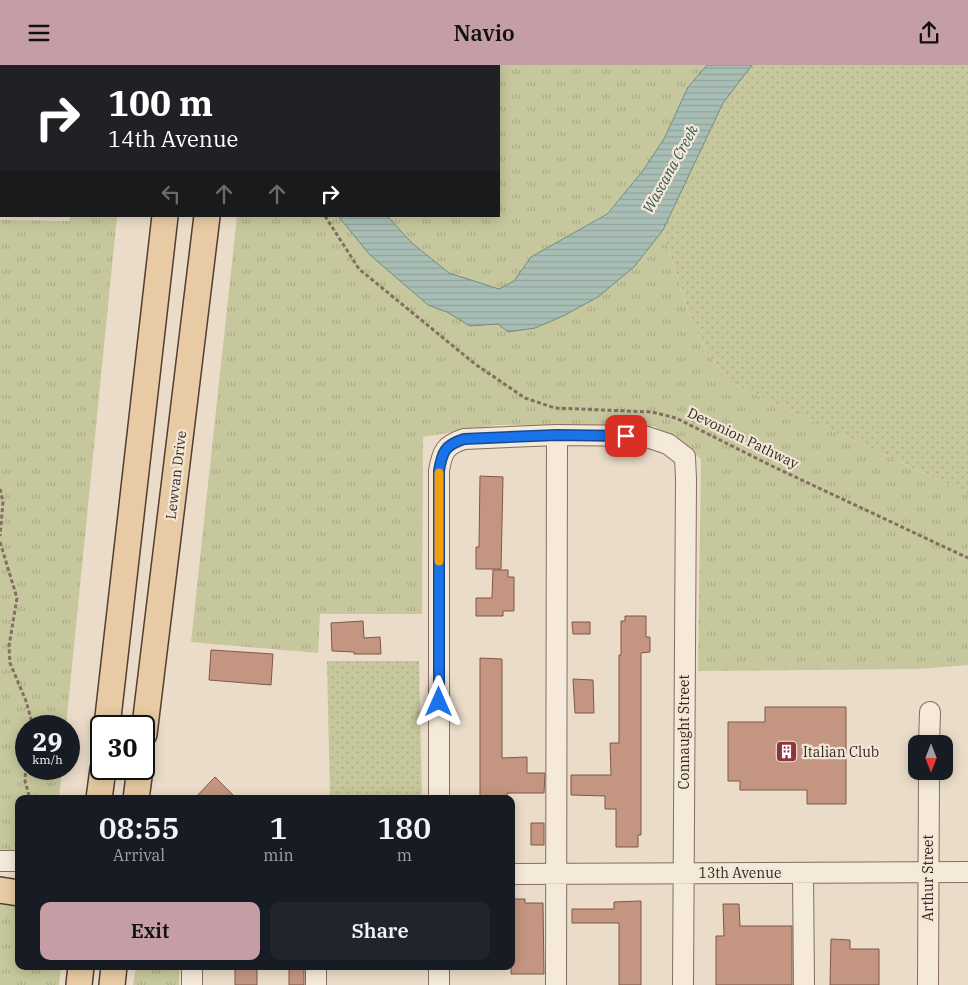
<!DOCTYPE html>
<html lang="en">
<head>
<meta charset="utf-8">
<style>
	:root { --surface:#171b24; --page:#20242c; --text:#f1f3f6; --muted:#9ea1a6; --accent:#c49ea4 }
	body { margin:0; font-family:"IBM Plex Serif",serif; background:var(--page); color:var(--text); height:100vh; display:flex; flex-direction:column; font-size:19px; white-space:nowrap }
	* { box-sizing:border-box; margin:0 }
	p { font-size:16px; color:var(--muted) }
	.icon { flex:none; width:28px; height:28px; fill:none; stroke:currentColor; stroke-width:2; stroke-linecap:round; stroke-linejoin:round }
	.map { position:relative; flex:1; overflow:hidden }
	.panel { position:absolute; left:15px; top:730px; width:500px; height:175px; display:flex; flex-direction:column; background:var(--surface); border-radius:10px; box-shadow:0 2px 12px #0003 }
	.panel>* { flex:none }
	.top-card { position:absolute; left:0px; top:0px; width:500px; height:152px; box-shadow:0 2px 12px #0003; background:#202124; color:#fff; overflow:hidden }
	.needle { width:32px; rotate:180deg }
	.buttons { position:absolute; left:908px; top:670px; display:grid; gap:10px }
	.buttons a { display:grid; place-items:center; width:45px; height:45px; border-radius:10px; background:var(--surface); box-shadow:0 2px 12px #0003; font-size:25px }
	.speed { position:absolute; left:15px; top:650px; display:flex; gap:10px; font-size:25px; font-weight:700; text-align:center }
	.speed>* { display:grid; place-content:center; width:65px; height:65px; border-radius:50%; background:var(--surface); box-shadow:0 2px 12px #0003; line-height:1 }
	.speed small { font-size:12px; font-weight:400 }
	.speed .limit { border:2px solid #111; border-radius:8px; background:#fff; color:#111 }
	.pin { position:absolute; display:grid; place-items:center; width:42px; height:42px; color:#fff; margin:-21px; border-radius:10px; box-shadow:0 2px 8px #0006 }
	.me { position:absolute; width:55px; margin:-28px; rotate:0deg; stroke-linejoin:round; filter:drop-shadow(0 0 4px #0008) }
	.turn { display:flex; align-items:center; gap:18px; height:105px; padding:0 25px; font-size:22px }
	.turn .icon { width:65px; height:65px; stroke-width:2.5 }
	.turn b { display:block; font-size:35px; line-height:42px }
	.lanes { display:flex; align-items:center; height:48px; padding:0 25px; background:#0003; justify-content:center; gap:25px; direction:ltr }
	.lanes .off { opacity:.35 }
	.eta { display:flex; justify-content:space-evenly; align-items:center; height:85px; text-align:center }
	.eta b { font-size:30px; font-weight:600; line-height:35px }
	.primary-button { display:flex; gap:10px; margin-top:auto; padding:10px 25px }
	.primary-button a { flex:1; height:58px; border-radius:10px; background:var(--accent); color:#111; font-size:20px; font-weight:600; line-height:58px; text-align:center }
	.primary-button a+a { background:var(--page); color:var(--text) }
	header { display:flex; justify-content:space-between; align-items:center; height:65px; padding:0 25px; background:var(--accent); color:#111; font-size:22px; font-weight:600 }
	.map>svg:first-child { display:block }
	.grass { fill:url(#grass-tufts) }
	.park { fill:url(#park-dots) }
	.water { fill:url(#water-rules); stroke:#708c81 }
	.building { fill:#c49682; stroke:#805747 }
	.lines { fill:none; stroke-linecap:round; stroke-linejoin:round }
	.minor-casing { stroke:#846e5f; stroke-width:22 }
	.major-casing { stroke:#523d32; stroke-width:28 }
	.path { stroke:#846e5f; stroke-width:3; stroke-dasharray:4 2.5; stroke-linecap:butt }
	.minor { stroke:#f5eada; stroke-width:20 }
	.major { stroke:#e8cba4; stroke-width:25 }
	.route-casing { stroke:#114b97; stroke-width:12 }
	.route { stroke:#1a73e8; stroke-width:9 }
	.slow { stroke:#f59e0b; stroke-width:9 }
	.labels { text-anchor:middle; dominant-baseline:central; stroke-width:4.5; stroke-linejoin:round; paint-order:stroke }
	.street-label { font-size:14px; fill:#362821; stroke:#f2e7d7 }
	.poi-label { font-size:14px; fill:#362821; stroke:#f2e7d7; text-anchor:start }
	.water-label { font-size:15px; font-style:italic; fill:#32544e; stroke:#f2e7d7 }
</style>
</head>
<body>
<header><svg class="icon" aria-label="menu" viewBox="0 0 24 24"><path d="M4 6h16M4 12h16M4 18h16"/></svg>Navio<svg class="icon" aria-label="share" viewBox="0 0 24 24"><path d="M12 15V3M7 8l5-5 5 5M5 13v7h14v-7"/></svg></header>
<div class="map">
<svg width="968" height="920" viewBox="0 0 968 920">
	<defs>
		<pattern id="grass-tufts" width="24" height="20" patternUnits="userSpaceOnUse" patternTransform="scale(1.25)"><rect width="24" height="20" fill="#c7c79d"/><path d="M3 7l-1-3M5 7V3M7 7l1-3M15 17l-1-3M17 17v-4M19 17l1-3" fill="none" stroke="#acab87"/></pattern>
		<pattern id="park-dots" width="8" height="8" patternUnits="userSpaceOnUse" patternTransform="scale(1.25)"><rect width="8" height="8" fill="#c7c79d"/><path d="M2 2h.1M6 6h.1" fill="none" stroke="#acab87" stroke-width="1.8" stroke-linecap="round"/></pattern>
		<pattern id="water-rules" width="6" height="5" patternUnits="userSpaceOnUse" patternTransform="scale(1.25)"><rect width="6" height="5" fill="#a8beb5"/><path d="M0 2.5h6" fill="none" stroke="#91a39b"/></pattern>
	</defs>
	<rect width="100%" height="100%" fill="#eadcc8"/>
	<!-- grass -->
	<path class="grass" d="M332,0h375l-19,22 -24,52 -22,33 -36,42 -75,43 -17,24 -15,8 -50,-16 -37,-30 -25,-27h112v-150z
		M70,151h47l-51,510h-40v43h36l-3,30h-40v52l-19,-1v-630l70,1z
		M237,151h101l32,39 58,50 19,7 23,14 28,-2 10,8 27,-4 28,-12 71,-49 29,-37c17,54 28,117 72,155l233,109v171l-50,4 -220,2 3,-212 -47,-33 -157,-1 -74,12 -1,177h-102l-2,39 -127,-11z
		M0,835l19,2v64h42l-2,19h-59z
		M136,901h43v19h-46z"/>
	<!-- park -->
	<path class="park" d="M752,0h216v429l-233,-109c-44,-38 -55,-102 -72,-155l60,-127z
		M327,596h92l3,138h-92z"/>
	<!-- water -->
	<path class="water" d="M707,0h45l-29,38 -60,127 -29,37 -36,30 -35,19 -28,12 -27,4 -10,-8 -28,2 -23,-14 -19,-7 -58,-50 -32,-39h49l25,27 37,30 50,16 15,-8 17,-24 76,-43 35,-42 22,-33 24,-52z"/>
	<!-- building -->
	<path class="building" d="M480,411l23,1 -2,92h-25v-22h3z
		M493,505h15v7h6v34h-11v5h-27v-18h16z
		M625,551h21v21h4v15l-9,1v182h-3v12h-22v-38h-11v-13l-34,-1v-20h40l-1,-32h9v-88h2v-34h4z
		M363,556l1,17 16,-1 1,17h-27v-2l-22,-1 -1,-28z
		M572,557h18v12h-17z
		M211,585l62,4 -2,31 -62,-5z
		M480,593l22,1v99l25,-1v16h18l-1,20h-37v6h-27z
		M573,614l20,1 1,33h-19z
		M765,642h81v97h-39v-14h-67v-9h-12v-59h37z
		M215,712l22,22h-43z
		M531,758h13v22h-13z
		M511,834h14v4h18l1,71h-33z
		M641,836v84h-22v-62h-47v-14h42v-7z
		M723,839h16l1,22h52v59h-76v-49h8z
		M831,874l19,1v9h29v36h-49z
		M235,901h22v19h-22z
		M289,901h15v19h-15z"/>
	<g class="lines">
		<defs>
			<path id="minor" d="M929,679l1,-32
				M439,734v-328c3,-19 6,-26 25,-32l93,-4 87,1 24,8 17,13 1,22 -3,506
				M0,796h19
				M803,808l1,112
				M511,809l457,-2
				M192,901v19
				M439,901v19
				M316,920v-19
				M556,920l1,-550
				M928,920l1,-214"/>
			<path id="major" d="M180,1v-1
				M224,1v-1
				M107,661l58,-510
				M144,669l63,-518
				M99,734l4,-30
				M136,734l4,-30
				M0,825l19,3
				M79,920l2,-19
				M112,920l2,-19"/>
		</defs>
		<!-- minor casing -->
		<use href="#minor" class="minor-casing"/>
		<!-- major casing -->
		<use href="#major" class="major-casing"/>
		<!-- path -->
		<path class="path" d="M281,0v1
			M325,151l34,53 116,95 50,34 30,10 97,4 24,6 96,48 196,92
			M0,424l3,13 -3,34
			M0,477l17,56 -8,48 1,17 16,38 7,25
			M26,695l-1,21 5,18"/>
		<!-- minor -->
		<use href="#minor" class="minor"/>
		<!-- major -->
		<use href="#major" class="major"/>
	</g>
	<g class="lines">
		<defs>
			<path id="route" d="M439,637v-231c3,-19 6,-26 25,-32l93,-4 69,1"/>
		</defs>
		<!-- route casing -->
		<use href="#route" class="route-casing"/>
		<!-- route -->
		<use href="#route" class="route"/>
		<!-- slow -->
		<path class="slow" d="M439,408v88"/>
	</g>
	<!-- icons -->
	<defs>
		<symbol id="building-square" viewBox="-11 -11 22 22"><rect x="-9" y="-9" width="18" height="18" rx="4" fill="#8c3540" stroke="#f2e7d7"/><path d="M-4-6H4V6H1V3H-1V6H-4ZM-2.5-4.3h1.7v1.8h-1.7ZM.8-4.3h1.7v1.8H.8ZM-2.5-1h1.7V.8h-1.7ZM.8-1h1.7V.8H.8Z" fill="#fff"/></symbol>
	</defs>
	<g fill-rule="evenodd">
		<use href="#building-square" x="774" y="674" width="25" height="25"/>
	</g>
	<g class="labels">
		<!-- street labels -->
		<g class="street-label">
			<text transform="translate(743 373) rotate(26)">Devonion Pathway</text>
			<text transform="translate(176 410) rotate(-83)">Lewvan Drive</text>
			<text transform="translate(684 667) rotate(-90)">Connaught Street</text>
			<text x="740" y="808">13th Avenue</text>
			<text transform="translate(928 813) rotate(-90)">Arthur Street</text>
		</g>
		<!-- poi labels -->
		<g class="poi-label">
			<text x="803" y="687">Italian Club</text>
		</g>
		<!-- water labels -->
		<g class="water-label">
			<text transform="translate(670 104) rotate(-61)">Wascana Creek</text>
		</g>
	</g>
</svg>
<div class="buttons">
<a><svg class="needle" viewBox="-14 -14 28 28"><path d="M0-13l5 13h-10z" fill="#e53935"/><path d="M0 13l5-13h-10z" fill="#9ea1a6"/></svg></a>
</div>
<div class="speed"><div>29<small>km/h</small></div><div class="limit">30</div></div>
<div class="pin" style="left:626px;top:371px;background:#d93025"><svg class="icon" aria-label="arrive" viewBox="0 0 24 24"><path d="M6 21V4h12l-3 4 3 4H6"/></svg></div>
<svg class="me" style="left:439px;top:637px" viewBox="-20 -20 40 40"><path d="M0-17L14 15 0 8-14 15z" fill="#1a73e8" stroke="#fff" stroke-width="4"/></svg>
<div class="top-card">
<div class="turn"><svg class="icon" aria-label="right" viewBox="0 0 24 24"><path d="M7 20v-9h11M14 6l5 5-5 5"/></svg><div><b>100 m</b>14th Avenue</div></div>
<div class="lanes"><svg class="icon off" aria-label="left" viewBox="0 0 24 24"><path d="M17 20v-9H6M10 6l-5 5 5 5"/></svg><svg class="icon off" aria-label="ahead" viewBox="0 0 24 24"><path d="M12 20V5M6 11l6-6 6 6"/></svg><svg class="icon off" aria-label="ahead" viewBox="0 0 24 24"><path d="M12 20V5M6 11l6-6 6 6"/></svg><svg class="icon" aria-label="right" viewBox="0 0 24 24"><path d="M7 20v-9h11M14 6l5 5-5 5"/></svg></div>
</div>
<section class="panel">
<div class="eta">
<div><b>08:55</b><p>Arrival</p></div>
<div><b>1</b><p>min</p></div>
<div><b>180</b><p>m</p></div>
</div>
<div class="primary-button"><a>Exit</a><a>Share</a></div>
</section>
</div>
</body>
</html>
